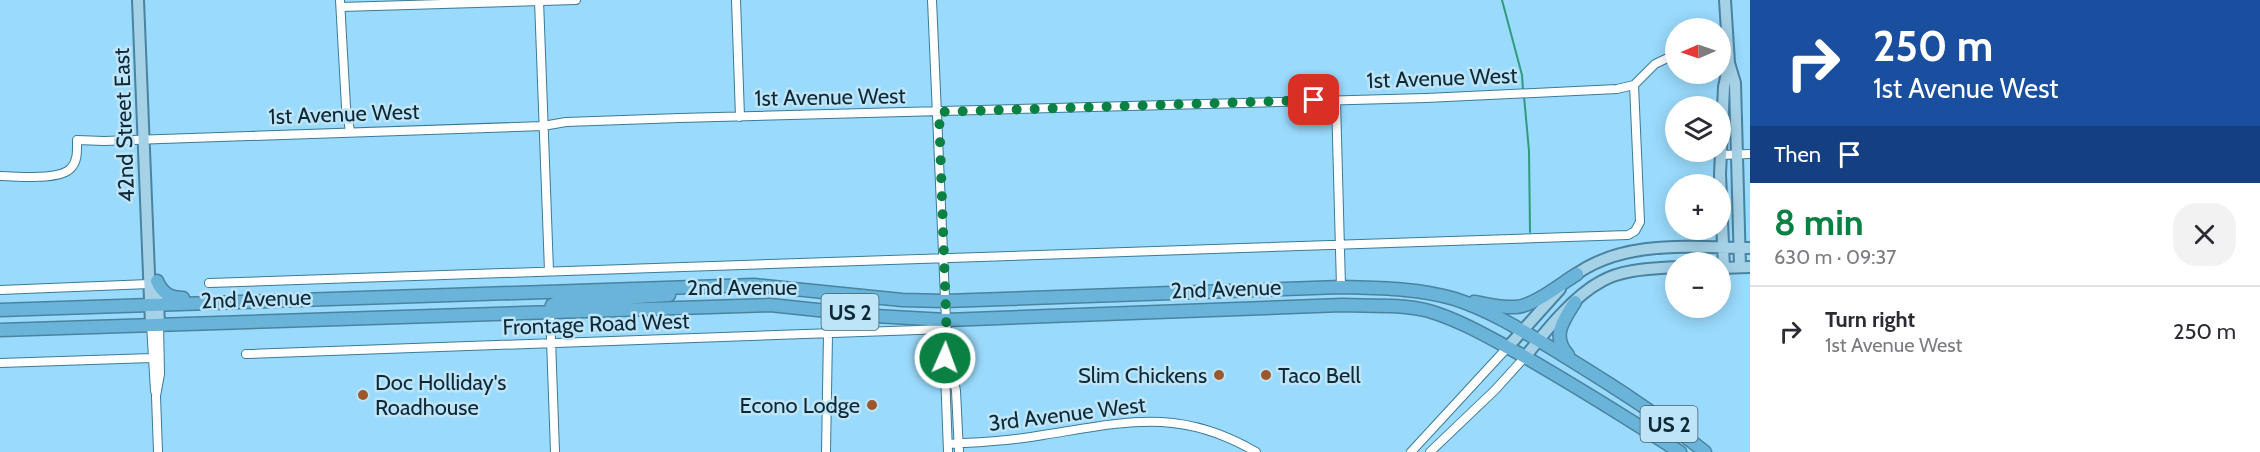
<!DOCTYPE html>
<html lang="en">
<head>
<meta charset="utf-8">
<style>
	:root { --surface:#fff; --page:#f2f2f3; --text:#2b2b33; --muted:#7c7c81; --line:#e1e1e2; --accent:#0b8043 }
	body { margin:0; font-family:Cabin,sans-serif; background:var(--page); color:var(--text); height:100vh; display:flex; flex-direction:column; font-size:22px; white-space:nowrap }
	* { box-sizing:border-box; margin:0 }
	p { font-size:20px; color:var(--muted) }
	.icon { flex:none; width:33px; height:33px; fill:none; stroke:currentColor; stroke-width:2; stroke-linecap:round; stroke-linejoin:round }
	.map { position:relative; flex:1; overflow:hidden }
	.panel { display:flex; flex-direction:column; background:var(--surface); width:510px }
	.panel>* { flex:none }
	.top-card { background:#1a4fa0; color:#fff; overflow:hidden }
	.needle { width:39px; rotate:268deg }
	.tools { position:absolute; left:1665px; top:18px; display:grid; gap:12px }
	.tools a { display:grid; place-items:center; width:66px; height:66px; border-radius:50%; background:var(--surface); box-shadow:0 3px 15px #0003; font-size:30px }
	.pin { position:absolute; display:grid; place-items:center; width:51px; height:51px; color:#fff; margin:-26px; border-radius:12px; box-shadow:0 3px 9px #0006 }
	.me { position:absolute; width:66px; margin:-33px; rotate:2deg; stroke-linejoin:round; filter:drop-shadow(0 0 4px #0008) }
	.turn { display:flex; align-items:center; gap:21px; height:126px; padding:0 24px; font-size:27px }
	.turn .icon { width:78px; height:78px; stroke-width:2.5 }
	.turn b { display:block; font-size:42px; line-height:51px }
	.then { display:flex; align-items:center; height:57px; padding:0 24px; background:#0003; gap:12px; font-size:22px }
	.round { display:grid; place-items:center; flex:none; width:63px; height:63px; border-radius:24px; background:var(--page) }
	.headline { display:flex; align-items:center; justify-content:space-between; height:102px; padding:0 24px }
	h1 { font-size:36px; font-weight:700; line-height:45px; color:var(--accent) }
	ul { padding:0; list-style:none }
	li { display:flex; align-items:center; gap:18px; height:90px; padding:0 24px; border-top:2px solid var(--line) }
	li div { flex:1 }
	li b { display:block; font-size:22px }
	li em { font-style:normal }
	main { display:flex; flex:1; min-height:0 }
	.map>svg:first-child { display:block }
	.lines { fill:none; stroke-linecap:round; stroke-linejoin:round }
	.stream { stroke:#309a7e; stroke-width:2 }
	.minor-casing { stroke:#3b7a98; stroke-width:10 }
	.major-casing { stroke:#4a83a0; stroke-width:14 }
	.highway-casing { stroke:#4a83a0; stroke-width:15 }
	.minor { stroke:#fff; stroke-width:8 }
	.major { stroke:#a6d2e8; stroke-width:10 }
	.highway { stroke:#6ab4d9; stroke-width:12 }
	.route { stroke:#0b8043; stroke-width:10; stroke-dasharray:0 18 }
	.poi-dot { fill:#9c572a; stroke:#bee4f8; stroke-width:2 }
	.labels { text-anchor:middle; dominant-baseline:central; stroke-width:5; stroke-linejoin:round; paint-order:stroke }
	.shield { fill:#bee4f8; stroke:#436170; stroke-width:1.5 }
	.shield-label { font-size:21px; font-weight:bold; fill:#0e2935 }
	.street-label { font-size:22px; fill:#0e2935; stroke:#bee4f8 }
	.poi-label { font-size:22px; fill:#0e2935; stroke:#bee4f8; text-anchor:end }
</style>
</head>
<body>
<main>
<div class="map">
<svg width="1750" height="452" viewBox="0 0 1750 452">
	<rect width="100%" height="100%" fill="#9adafc"/>
	<g class="lines">
		<!-- stream -->
		<path class="stream" d="M1502,0l20,75 1,15
			M1524,96l5,55 1,81"/>
		<defs>
			<path id="minor" d="M340,0l6,107 4,24
				M539,0l10,271
				M736,0l4,117
				M932,0l15,344 -2,28 3,80
				M341,7l235,-7
				M1336,100l5,187
				M1720,155l30,-1
				M0,176c17,0 60,5 71,-8 7,-7 6,-18 6,-28l27,1 439,-15 23,-4 114,-4 746,-20 191,-9 17,-4 21,-21 21,-10
				M209,283l1419,-48 7,-4 5,-9 -6,-137
				M0,290l149,-6
				M550,311l5,141
				M151,324l4,67
				M948,349l8,42 3,61
				M246,354l701,-25
				M0,363l152,-5
				M948,444c32,-2 64,-3 95,-9 83,-13 136,-28 213,17
				M158,452l-2,-56 4,-22 -1,-50
				M826,452l2,-118
				M1411,452l96,-104
				M1430,452l65,-62 30,-33"/>
			<path id="major" d="M138,0l13,324
				M1729,63l6,20 5,184
				M1720,268l30,-1
				M1724,268l-4,-94 4,-87 5,-24 -4,-63
				M1571,278c49,-39 120,-31 179,-30
				M157,281l2,43
				M1507,348l53,-59
				M1525,357c20,-25 48,-61 77,-76 21,-12 49,-12 74,-14"/>
			<path id="highway" d="M157,281c5,12 13,17 26,17
				M1474,302c13,2 28,6 42,5 18,-1 46,-24 61,-33
				M0,310l754,-25 148,15 43,1 396,-14c38,1 77,1 114,12 37,12 73,35 106,55 49,30 98,61 144,98
				M550,311l2,-6 6,-3 111,-7
				M0,330l770,-25 105,11 71,4 396,-15c28,1 60,-1 87,6 33,10 61,27 91,43 54,31 107,64 160,98
				M1568,355c-17,-19 -5,-34 7,-53"/>
		</defs>
		<!-- minor casing -->
		<use href="#minor" class="minor-casing"/>
		<!-- major casing -->
		<use href="#major" class="major-casing"/>
		<!-- highway casing -->
		<use href="#highway" class="highway-casing"/>
		<!-- minor -->
		<use href="#minor" class="minor"/>
		<!-- major -->
		<use href="#major" class="major"/>
		<!-- highway -->
		<use href="#highway" class="highway"/>
	</g>
	<g class="lines">
		<!-- route -->
		<path class="route" d="M945,358l2,-14 -8,-232 375,-12"/>
	</g>
	<!-- markers -->
	<g class="poi-dot">
		<circle cx="1219" cy="375" r="6"/>
		<circle cx="1266" cy="375" r="6"/>
		<circle cx="363" cy="395" r="6"/>
		<circle cx="872" cy="405" r="6"/>
	</g>
	<g class="labels">
		<!-- shield labels -->
		<g class="shield">
			<rect x="821.5" y="294" width="57" height="36" rx="4.5"/>
			<rect x="1640.5" y="406" width="57" height="36" rx="4.5"/>
		</g>
		<g class="shield-label">
			<text x="850" y="312">US 2</text>
			<text x="1669" y="424">US 2</text>
		</g>
		<!-- street labels -->
		<g class="street-label">
			<text transform="translate(1442 78) rotate(-2)">1st Avenue West</text>
			<text transform="translate(830 97) rotate(-1)">1st Avenue West</text>
			<text transform="translate(344 114) rotate(-2)">1st Avenue West</text>
			<text transform="translate(124 125) rotate(-92)">42nd Street East</text>
			<text x="742" y="287">2nd Avenue</text>
			<text transform="translate(1226 289) rotate(-2)">2nd Avenue</text>
			<text transform="translate(256 299) rotate(-2)">2nd Avenue</text>
			<text transform="translate(596 324) rotate(-2)">Frontage Road West</text>
			<text transform="translate(1067 414) rotate(-7)">3rd Avenue West</text>
		</g>
		<!-- poi labels -->
		<g class="poi-label">
			<text x="1207" y="375">Slim Chickens</text>
			<text x="1278" y="375" text-anchor="start">Taco Bell</text>
			<text x="375" y="382" text-anchor="start">Doc Holliday's<tspan x="375" dy="25">Roadhouse</tspan></text>
			<text x="860" y="405">Econo Lodge</text>
		</g>
	</g>
</svg>
<div class="tools">
<a><svg class="needle" viewBox="-14 -14 28 28"><path d="M0-13l5 13h-10z" fill="#e53935"/><path d="M0 13l5-13h-10z" fill="#7c7c81"/></svg></a>
<a><svg class="icon" aria-label="layers" viewBox="0 0 24 24"><path d="M12 4l9 5-9 5-9-5zM3 14l9 5 9-5"/></svg></a>
<a>+</a>
<a>−</a>
</div>
<div class="pin" style="left:1314px;top:100px;background:#d93025"><svg class="icon" aria-label="arrive" viewBox="0 0 24 24"><path d="M6 21V4h12l-3 4 3 4H6"/></svg></div>
<svg class="me" style="left:945px;top:358px" viewBox="-20 -20 40 40"><circle r="17" fill="#0b8043" stroke="#fff" stroke-width="3"/><path d="M0-11L8 9 0 5-8 9z" fill="#fff"/></svg>
</div>
<section class="panel">
<div class="top-card">
<div class="turn"><svg class="icon" aria-label="right" viewBox="0 0 24 24"><path d="M7 20v-9h11M14 6l5 5-5 5"/></svg><div><b>250 m</b>1st Avenue West</div></div>
<div class="then">Then<svg class="icon" aria-label="arrive" viewBox="0 0 24 24"><path d="M6 21V4h12l-3 4 3 4H6"/></svg></div>
</div>
<div class="headline"><div><h1>8 min</h1><p>630 m · 09:37</p></div><a class="round"><svg class="icon" aria-label="close" viewBox="0 0 24 24"><path d="M6 6l12 12M18 6L6 18"/></svg></a></div>
<ul>
<li><svg class="icon" aria-label="right" viewBox="0 0 24 24"><path d="M7 20v-9h11M14 6l5 5-5 5"/></svg><div><b>Turn right</b><p>1st Avenue West</p></div><em>250 m</em></li>
</ul>
</section>
</main>
</body>
</html>
